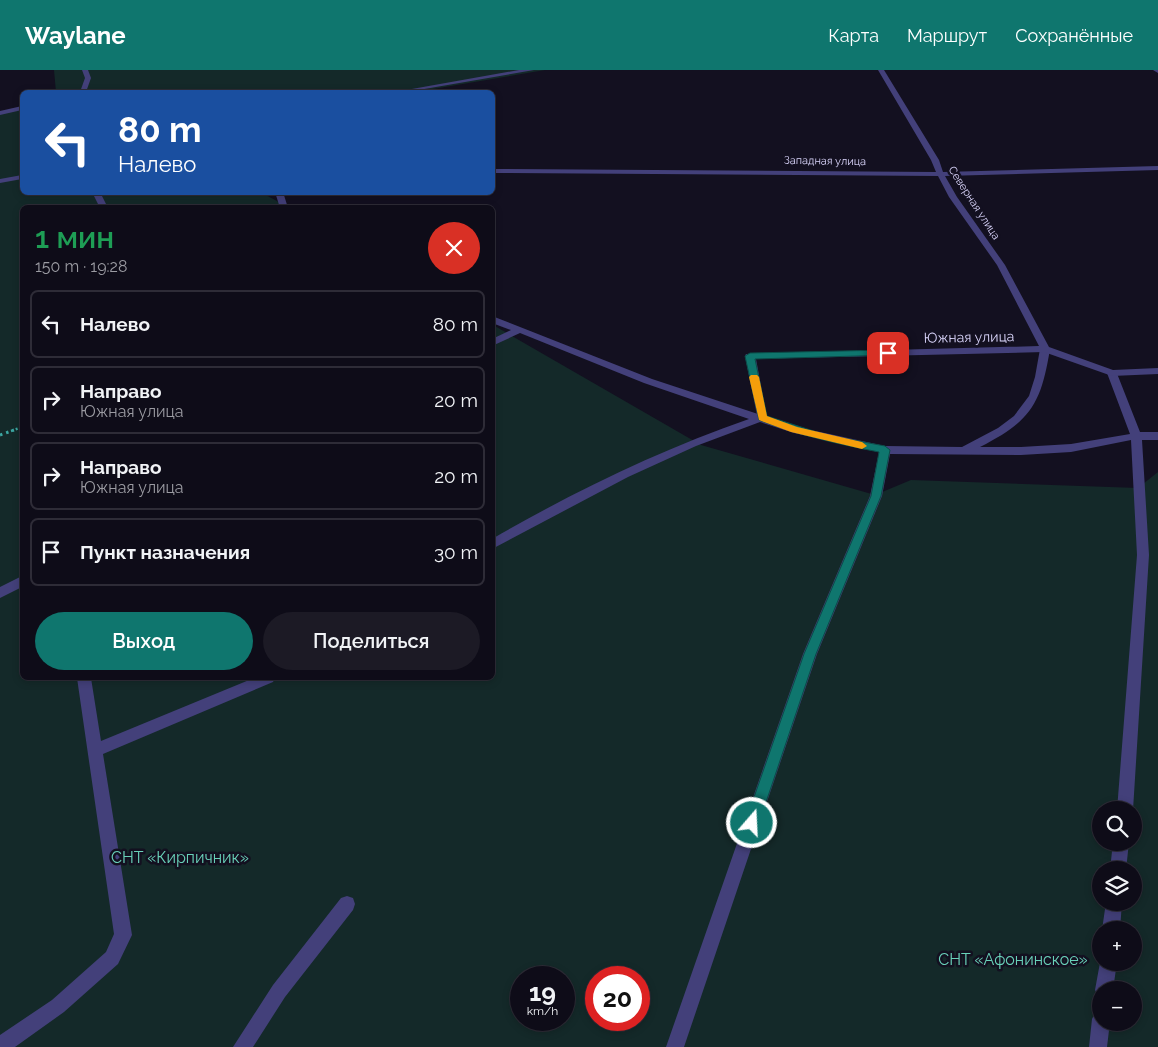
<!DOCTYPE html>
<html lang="ru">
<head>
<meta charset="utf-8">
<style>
	:root { --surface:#0e0c18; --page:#1c1a25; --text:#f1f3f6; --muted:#9b9ba2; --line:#2e2c37; --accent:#0f766e }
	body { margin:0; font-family:Raleway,sans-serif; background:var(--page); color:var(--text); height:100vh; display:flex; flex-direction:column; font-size:19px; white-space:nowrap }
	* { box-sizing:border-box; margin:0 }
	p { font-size:16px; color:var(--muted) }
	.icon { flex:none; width:28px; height:28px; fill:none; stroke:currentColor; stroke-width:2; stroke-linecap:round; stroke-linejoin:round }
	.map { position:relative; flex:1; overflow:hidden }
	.panel { position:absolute; left:20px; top:135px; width:475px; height:475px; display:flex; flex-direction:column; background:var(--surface); border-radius:8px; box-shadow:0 2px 8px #0003,0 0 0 1px var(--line) }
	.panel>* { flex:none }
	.banner { position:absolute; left:20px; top:20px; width:475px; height:105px; border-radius:8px; box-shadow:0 2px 8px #0003,0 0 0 1px var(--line); background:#1a4fa0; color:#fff; overflow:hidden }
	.controls { position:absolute; left:1092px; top:731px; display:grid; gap:10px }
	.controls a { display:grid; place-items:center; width:50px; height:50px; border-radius:50%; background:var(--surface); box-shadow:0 2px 8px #0003,0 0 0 1px var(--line); font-size:25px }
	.speed { position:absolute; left:510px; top:896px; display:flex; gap:10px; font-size:25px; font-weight:700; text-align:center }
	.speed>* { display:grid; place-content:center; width:65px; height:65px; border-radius:50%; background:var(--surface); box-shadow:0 2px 8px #0003,0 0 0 1px var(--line); line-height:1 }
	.speed small { font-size:12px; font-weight:400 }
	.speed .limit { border:8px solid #d22; background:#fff; color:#111 }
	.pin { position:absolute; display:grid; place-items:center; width:42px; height:42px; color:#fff; margin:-21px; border-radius:10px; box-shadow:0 2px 8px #0006 }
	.me { position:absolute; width:55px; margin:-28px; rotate:19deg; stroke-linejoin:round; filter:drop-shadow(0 0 4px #0008) }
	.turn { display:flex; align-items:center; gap:18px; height:105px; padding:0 15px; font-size:22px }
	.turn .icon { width:65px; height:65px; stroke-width:2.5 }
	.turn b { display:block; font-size:35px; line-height:42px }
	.round { display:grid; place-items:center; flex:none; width:52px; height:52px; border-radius:26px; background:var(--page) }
	.head { display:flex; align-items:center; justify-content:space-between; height:85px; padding:0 15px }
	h1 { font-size:30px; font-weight:600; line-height:38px; color:#1e9e55 }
	.primary-button { display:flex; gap:10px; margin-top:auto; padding:10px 15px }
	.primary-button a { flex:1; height:58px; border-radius:30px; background:var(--accent); color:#fff; font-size:20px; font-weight:600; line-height:58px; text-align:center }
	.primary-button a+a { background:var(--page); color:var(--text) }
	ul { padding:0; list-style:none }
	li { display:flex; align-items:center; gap:15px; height:68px; margin:0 10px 8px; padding:0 5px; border:2px solid var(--line); border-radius:8px }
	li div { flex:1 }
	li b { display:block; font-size:19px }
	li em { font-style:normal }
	header { display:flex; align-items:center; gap:30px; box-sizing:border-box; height:70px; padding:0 25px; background:var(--accent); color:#fff }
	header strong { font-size:24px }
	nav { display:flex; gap:28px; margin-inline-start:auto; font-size:18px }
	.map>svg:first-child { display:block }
	.green { fill:#142929; fill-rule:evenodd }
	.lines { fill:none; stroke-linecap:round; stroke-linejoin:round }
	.path-far1 { stroke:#3ca6a1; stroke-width:2.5; stroke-dasharray:2 3; stroke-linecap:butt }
	.path { stroke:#3ca6a1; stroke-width:3; stroke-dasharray:2.5 4; stroke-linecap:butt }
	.service { fill:#43407a; fill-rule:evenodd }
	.minor { fill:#43407a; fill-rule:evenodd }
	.route { fill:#0f766e; stroke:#0a4d48 }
	.slow { fill:#f59e0b }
	.labels { text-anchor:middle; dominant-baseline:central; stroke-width:5; stroke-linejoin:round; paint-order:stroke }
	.far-street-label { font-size:11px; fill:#d9d4fa; stroke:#131020 }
	.street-label { font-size:14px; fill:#d9d4fa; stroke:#131020 }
	.near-park-label { font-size:16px; fill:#69d1b9; stroke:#131020 }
</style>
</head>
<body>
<header>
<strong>Waylane</strong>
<nav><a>Карта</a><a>Маршрут</a><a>Сохранённые</a></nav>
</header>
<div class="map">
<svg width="1158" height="977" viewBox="0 0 1158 977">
	<rect width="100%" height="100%" fill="#131020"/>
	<!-- green -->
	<path class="green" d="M54,0h491l-130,22h-359z
		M22,38v84l240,1 26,14 -266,1v470h470l1,-353 208,120 174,50 36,-15 227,8 20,-16v575h-1158v-934zM1101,740h33v32h-33zM1101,800h33v32h-33zM1101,860h33v32h-33zM521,908h43v42h-43zM596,908h43v42h-43zM1101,920h33v32h-33z"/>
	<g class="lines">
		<!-- path-far1 -->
		<path class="path-far1" d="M11,361l11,-4"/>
		<!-- path -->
		<path class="path" d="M0,365l14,-5"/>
		<!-- service -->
		<path class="service" d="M82,0h6l3,8 -5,14h-6l5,-14z
			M519,0h15l-127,22h-12z
			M1153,0h5v3z
			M22,36v4l-22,5v-4z
			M22,105v4l-22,4v-4z
			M92,122h8l8,16h-8z
			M275,122h8l5,16h-8z
			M492,246l160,63 145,48 88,19 77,1 36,-19 16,-12 15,-20 6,-19 5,-28 5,-3 5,3c-9,55 -19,72 -70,98h41l50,-3 59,-10 -23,-61 5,-3 4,1 24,61h18v8h-16l7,115 -16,255h-16l20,-255 -6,-115 -60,12 -50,3 -131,-1 -8,42 -65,158 -133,393h-18l137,-393 67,-158 9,-44 -85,-19 -34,-11 -64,24 -68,31 -136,72v-10c83,-48 168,-89 257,-120l-105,-36 -124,-50 -28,13v-7l19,-9 -19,-7z
			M22,506v11l-22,11v-11z
			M77,608h14l10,63 153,-63h21l-2,4 -170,72 29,181 -14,29 -54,48 -49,35h-15v-12l52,-35 54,-48 8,-18z
			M1113,772h16l-3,28h-16z
			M347,826l6,2 2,6 -2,6 -68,87 -32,50h-20l40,-62 68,-87z
			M1106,832h16l-2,28h-18z
			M1101,887v5h16l-4,28h-12v8l-3,-2 -3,-6z
			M1101,940v12h9l-3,25h-18l3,-28 3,-6z"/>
		<!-- minor -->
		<path class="minor" d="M878,0h6l55,90 4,12 215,-6v4l-213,6 12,21 48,68 44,82 64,23 45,-2v6l-46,2 -68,-24 -288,7 11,59 -5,3 -4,-1 -13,-64 1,-2 293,-8 -42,-81 -48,-68 -11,-21 -446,-3v-4l444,3 -5,-12z"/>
	</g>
	<!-- route -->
	<path class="route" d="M888,280l4,3 -1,2 -136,4 12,57 59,19 59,11 5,4 -9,46 -65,158 -57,169 -2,4 -5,2 -5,-2 -2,-4 59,-169 67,-158 8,-44c-41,-8 -81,-17 -120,-32l-14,-64 5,-3z"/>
	<!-- slow -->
	<path class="slow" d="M751,305h6l2,2 8,39 30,11 65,15 5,4 -5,3 -71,-17 -32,-12 -10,-43z"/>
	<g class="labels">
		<!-- far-street labels -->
		<g class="far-street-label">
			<text transform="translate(825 91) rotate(1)">Западная улица</text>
			<text transform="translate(974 133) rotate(57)">Северная улица</text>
		</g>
		<!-- street labels -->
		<g class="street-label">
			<text transform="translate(969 267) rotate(-1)">Южная улица</text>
		</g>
		<!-- near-park labels -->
		<g class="near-park-label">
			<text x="180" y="787">СНТ «Кирпичник»</text>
			<text x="1013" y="889">СНТ «Афонинское»</text>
		</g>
	</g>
</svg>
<div class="controls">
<a><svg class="icon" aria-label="search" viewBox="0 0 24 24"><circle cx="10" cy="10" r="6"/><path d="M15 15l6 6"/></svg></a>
<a><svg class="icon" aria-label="layers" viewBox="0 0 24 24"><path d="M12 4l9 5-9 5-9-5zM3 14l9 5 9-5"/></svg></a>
<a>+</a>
<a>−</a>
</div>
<div class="speed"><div>19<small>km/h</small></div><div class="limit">20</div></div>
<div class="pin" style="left:888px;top:283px;background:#d93025"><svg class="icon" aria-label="arrive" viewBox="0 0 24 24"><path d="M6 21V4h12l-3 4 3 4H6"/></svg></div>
<svg class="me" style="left:752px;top:753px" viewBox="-20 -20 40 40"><circle r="17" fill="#0f766e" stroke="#fff" stroke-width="3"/><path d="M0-11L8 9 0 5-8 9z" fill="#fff"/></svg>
<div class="banner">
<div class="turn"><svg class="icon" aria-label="left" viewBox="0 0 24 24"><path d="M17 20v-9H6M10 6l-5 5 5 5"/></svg><div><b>80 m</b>Налево</div></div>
</div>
<section class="panel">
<div class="head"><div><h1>1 мин</h1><p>150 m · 19:28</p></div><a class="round" style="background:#d93025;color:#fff"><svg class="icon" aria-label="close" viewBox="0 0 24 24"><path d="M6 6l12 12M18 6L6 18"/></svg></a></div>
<ul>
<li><svg class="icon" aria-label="left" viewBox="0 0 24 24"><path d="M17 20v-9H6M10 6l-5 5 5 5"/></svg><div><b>Налево</b></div><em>80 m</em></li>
<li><svg class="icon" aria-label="right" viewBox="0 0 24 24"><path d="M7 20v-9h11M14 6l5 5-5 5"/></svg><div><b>Направо</b><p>Южная улица</p></div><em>20 m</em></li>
<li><svg class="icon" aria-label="right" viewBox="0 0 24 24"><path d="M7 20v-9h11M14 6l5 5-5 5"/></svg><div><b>Направо</b><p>Южная улица</p></div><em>20 m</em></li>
<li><svg class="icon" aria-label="arrive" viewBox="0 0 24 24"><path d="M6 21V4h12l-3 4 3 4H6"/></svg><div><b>Пункт назначения</b></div><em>30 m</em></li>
</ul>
<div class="primary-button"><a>Выход</a><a>Поделиться</a></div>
</section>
</div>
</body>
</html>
